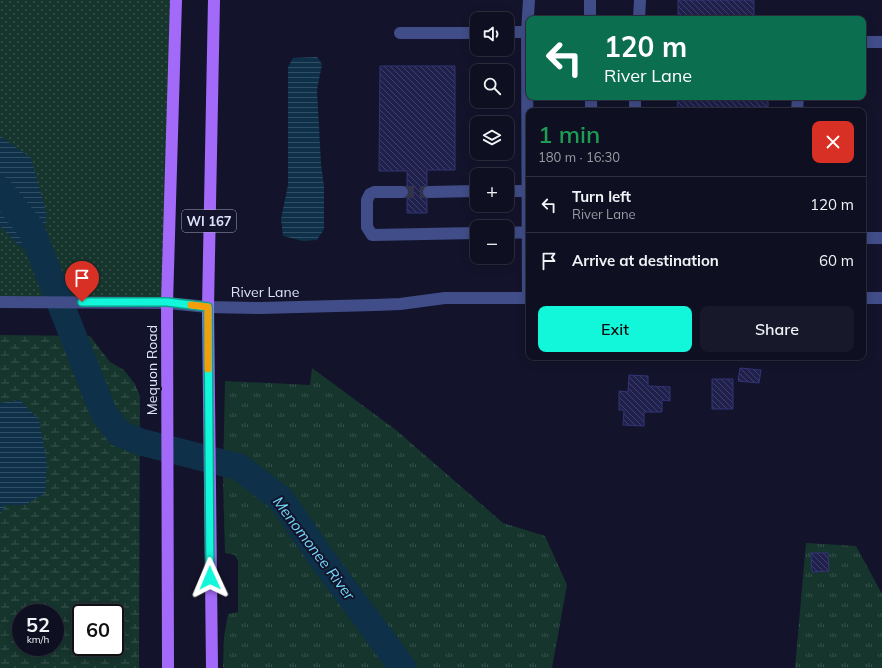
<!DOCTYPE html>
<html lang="en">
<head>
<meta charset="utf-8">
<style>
	:root { --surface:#0e0f20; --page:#171829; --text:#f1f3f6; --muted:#9b9ca5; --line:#2e2f3e; --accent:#12f6d9 }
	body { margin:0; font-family:Mulish,sans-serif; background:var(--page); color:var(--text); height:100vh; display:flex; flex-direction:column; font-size:15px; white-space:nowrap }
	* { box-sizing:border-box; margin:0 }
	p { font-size:13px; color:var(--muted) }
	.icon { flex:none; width:22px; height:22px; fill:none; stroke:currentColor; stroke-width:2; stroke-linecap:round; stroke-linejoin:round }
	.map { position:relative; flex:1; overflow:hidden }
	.drawer { position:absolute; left:526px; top:108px; width:340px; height:252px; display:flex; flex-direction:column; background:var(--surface); border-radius:8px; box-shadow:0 2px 10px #0003,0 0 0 1px var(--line) }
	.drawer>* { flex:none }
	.guide { position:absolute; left:526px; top:16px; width:340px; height:84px; border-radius:8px; box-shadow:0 2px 10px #0003,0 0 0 1px var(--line); background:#0b6e4f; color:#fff; overflow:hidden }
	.controls { position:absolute; left:470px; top:12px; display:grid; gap:8px }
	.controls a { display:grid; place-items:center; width:44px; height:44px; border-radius:8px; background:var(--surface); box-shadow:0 2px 10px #0003,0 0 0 1px var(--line); font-size:20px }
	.speed { position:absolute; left:12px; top:604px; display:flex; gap:8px; font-size:20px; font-weight:700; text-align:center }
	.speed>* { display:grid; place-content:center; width:52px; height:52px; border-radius:50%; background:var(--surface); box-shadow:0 2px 10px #0003,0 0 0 1px var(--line); line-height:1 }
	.speed small { font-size:10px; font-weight:400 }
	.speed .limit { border:2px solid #111; border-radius:6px; background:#fff; color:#111 }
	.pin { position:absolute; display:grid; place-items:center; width:34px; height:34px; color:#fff; margin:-41px -17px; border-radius:50% 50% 50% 0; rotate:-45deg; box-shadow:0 0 4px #0007 }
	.pin .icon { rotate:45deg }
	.me { position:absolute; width:44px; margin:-22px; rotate:359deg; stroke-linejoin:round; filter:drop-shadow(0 0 3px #0008) }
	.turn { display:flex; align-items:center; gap:14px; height:84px; padding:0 12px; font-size:18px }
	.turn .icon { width:52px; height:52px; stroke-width:2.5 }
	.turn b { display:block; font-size:28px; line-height:34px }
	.round { display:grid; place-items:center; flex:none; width:42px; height:42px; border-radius:8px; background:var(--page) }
	.summary { display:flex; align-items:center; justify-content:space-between; height:68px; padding:0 12px }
	h1 { font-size:24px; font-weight:600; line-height:30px; color:#1e9e55 }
	.button { display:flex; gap:8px; margin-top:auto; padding:8px 12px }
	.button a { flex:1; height:46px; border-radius:8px; background:var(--accent); color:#111; font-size:16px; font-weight:600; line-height:46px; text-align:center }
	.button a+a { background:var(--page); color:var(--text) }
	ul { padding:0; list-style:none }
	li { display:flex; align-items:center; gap:12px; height:56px; padding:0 12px; border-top:1px solid var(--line) }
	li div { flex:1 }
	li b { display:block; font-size:15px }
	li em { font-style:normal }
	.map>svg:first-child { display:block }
	.grass { fill:url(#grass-dots) }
	.wetland { fill:url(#wetland-marsh); fill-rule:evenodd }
	.park { fill:url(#park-tufts) }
	.water { fill:url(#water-rules) }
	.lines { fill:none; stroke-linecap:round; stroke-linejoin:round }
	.river { stroke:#0e3149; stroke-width:27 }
	.building { fill:url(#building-back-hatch); stroke:#323477 }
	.minor-tunnel { stroke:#31334b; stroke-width:12; stroke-dasharray:12 6; stroke-linecap:butt }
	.minor { stroke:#404d88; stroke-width:12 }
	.major { stroke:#a36af9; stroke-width:12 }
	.route-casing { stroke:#0ca08d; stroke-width:10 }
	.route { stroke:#12f6d9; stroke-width:7 }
	.slow { stroke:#f59e0b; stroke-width:7 }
	.labels { text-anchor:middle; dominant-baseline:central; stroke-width:4; stroke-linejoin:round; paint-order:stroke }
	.shield { fill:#13142b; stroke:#a1a4bf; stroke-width:1 }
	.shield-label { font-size:13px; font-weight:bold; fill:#dee2fe }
	.street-label { font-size:14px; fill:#dee2fe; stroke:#13142b }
	.water-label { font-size:15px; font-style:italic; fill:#71d9f9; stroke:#13142b }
</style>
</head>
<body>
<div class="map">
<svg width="882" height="668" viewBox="0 0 882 668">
	<defs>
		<pattern id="grass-dots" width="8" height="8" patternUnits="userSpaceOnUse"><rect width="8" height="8" fill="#16352d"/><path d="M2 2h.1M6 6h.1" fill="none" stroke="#37524c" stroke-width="1.8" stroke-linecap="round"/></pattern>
		<pattern id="wetland-marsh" width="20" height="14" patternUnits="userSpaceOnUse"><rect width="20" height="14" fill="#16352d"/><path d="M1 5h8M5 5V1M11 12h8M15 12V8" fill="none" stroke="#37524c"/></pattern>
		<pattern id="park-tufts" width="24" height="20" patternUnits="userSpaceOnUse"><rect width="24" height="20" fill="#16352d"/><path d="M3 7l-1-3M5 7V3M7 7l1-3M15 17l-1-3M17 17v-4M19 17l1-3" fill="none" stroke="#37524c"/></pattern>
		<pattern id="water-rules" width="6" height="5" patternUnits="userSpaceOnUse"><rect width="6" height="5" fill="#0e3149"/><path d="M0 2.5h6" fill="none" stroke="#314f64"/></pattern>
		<pattern id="building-back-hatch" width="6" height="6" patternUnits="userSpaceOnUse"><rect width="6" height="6" fill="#1f204c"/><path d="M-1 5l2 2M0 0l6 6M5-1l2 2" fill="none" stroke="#3f4067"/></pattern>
	</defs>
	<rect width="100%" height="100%" fill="#13142b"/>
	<!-- grass -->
	<path class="grass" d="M0,0h176l-9,303 -167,-1z"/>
	<!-- wetland -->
	<path class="wetland" d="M0,335l90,1 20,26 14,8 11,14 5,12 -1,272h-139zM21,613h34v34h-34zM81,613h34v34h-34z"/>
	<!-- park -->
	<path class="park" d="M312,368l84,62 107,93 42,13 22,49 -15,83h-329l1,-31 4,-23 10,-2v-51l-3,-6 -10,-2 -2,-74 2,-98 85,4z
		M806,543l50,3 26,48v74h-87z"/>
	<!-- water -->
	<path class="water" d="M317,57l5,7 -5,26 4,74 3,23v42l-7,11 -14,1 -20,-5 -2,-17 7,-34v-118l5,-9z
		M0,136l31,22 16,57 -6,32h-21l-20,-21z
		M20,400l19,20 8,43 -2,30 -20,12h-19l-6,9v-111z"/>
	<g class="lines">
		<!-- river -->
		<path class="river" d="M0,190l31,39 73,185 16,20 21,8 98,25 42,32 39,57 83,112"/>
	</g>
	<!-- building -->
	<path class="building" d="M678,0h76v19h-76z
		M380,66h75v104h-28v43h-20v-42h-28z
		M678,97h90v10h-14v4h-77z
		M740,368l21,2 -2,13 -21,-2z
		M629,375l19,1v10l22,1v14l-8,-1v12h-18v14l-21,-1 1,-15h-5v-19l9,1z
		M712,379h21v30h-21z
		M811,553h17l1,18 -17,1z"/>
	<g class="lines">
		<!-- minor-tunnel -->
		<path class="minor-tunnel" d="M402,192h27"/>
		<!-- minor -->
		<path class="minor" d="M590,0v19
			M639,19l1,-19
			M507,32h20l2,-32
			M527,32l1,266
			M400,33h77
			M863,42h19
			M591,97v14
			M635,111v-14
			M797,111l1,-14
			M507,191h21
			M402,192h-28l-4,2 -3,6v27l5,8 105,-2
			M429,192l48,-1
			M507,233l22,-1
			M863,238h19
			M863,298h19
			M0,302l167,1 41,4 52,1 115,-3 25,-1 45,-6h84"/>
		<!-- major -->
		<path class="major" d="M168,668l-1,-365 9,-303
			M212,668l-4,-361 6,-307"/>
	</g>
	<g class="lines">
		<defs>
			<path id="route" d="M82,302h85l41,5 2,271"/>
		</defs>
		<!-- route casing -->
		<use href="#route" class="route-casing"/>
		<!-- route -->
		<use href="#route" class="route"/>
		<!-- slow -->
		<path class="slow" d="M191,305l17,2v62"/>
	</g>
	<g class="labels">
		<!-- shield labels -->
		<rect class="shield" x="182" y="210" width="54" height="22" rx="3"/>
		<g class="shield-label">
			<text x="209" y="221">WI 167</text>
		</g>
		<!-- street labels -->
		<g class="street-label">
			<text x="265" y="292">River Lane</text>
			<text transform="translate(152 370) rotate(-90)">Mequon Road</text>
		</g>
		<!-- water labels -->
		<g class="water-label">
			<text transform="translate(314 548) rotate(53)">Menomonee River</text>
		</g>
	</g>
</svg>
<div class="controls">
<a><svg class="icon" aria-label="sound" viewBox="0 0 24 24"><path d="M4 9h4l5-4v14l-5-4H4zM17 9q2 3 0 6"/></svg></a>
<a><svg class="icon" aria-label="search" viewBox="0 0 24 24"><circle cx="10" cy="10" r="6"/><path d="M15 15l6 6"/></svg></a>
<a><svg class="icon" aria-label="layers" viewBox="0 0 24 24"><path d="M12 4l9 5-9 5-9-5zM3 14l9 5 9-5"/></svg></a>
<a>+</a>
<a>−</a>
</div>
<div class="speed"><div>52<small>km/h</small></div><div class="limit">60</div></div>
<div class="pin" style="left:82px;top:302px;background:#d93025"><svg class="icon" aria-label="arrive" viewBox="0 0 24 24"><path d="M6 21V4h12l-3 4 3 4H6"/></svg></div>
<svg class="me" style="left:210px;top:578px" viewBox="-20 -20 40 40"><path d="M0-17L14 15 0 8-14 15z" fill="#12f6d9" stroke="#fff" stroke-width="4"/></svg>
<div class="guide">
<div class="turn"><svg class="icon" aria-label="left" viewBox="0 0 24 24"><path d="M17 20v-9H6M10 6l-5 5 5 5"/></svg><div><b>120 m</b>River Lane</div></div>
</div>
<section class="drawer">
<div class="summary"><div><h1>1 min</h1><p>180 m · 16:30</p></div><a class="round" style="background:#d93025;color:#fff"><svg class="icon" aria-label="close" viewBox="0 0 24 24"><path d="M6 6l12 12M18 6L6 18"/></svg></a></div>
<ul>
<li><svg class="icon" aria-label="left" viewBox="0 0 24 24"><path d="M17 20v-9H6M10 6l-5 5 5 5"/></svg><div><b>Turn left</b><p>River Lane</p></div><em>120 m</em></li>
<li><svg class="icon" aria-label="arrive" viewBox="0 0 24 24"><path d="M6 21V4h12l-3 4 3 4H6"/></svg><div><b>Arrive at destination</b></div><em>60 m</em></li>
</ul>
<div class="button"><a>Exit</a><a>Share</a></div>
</section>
</div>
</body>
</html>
